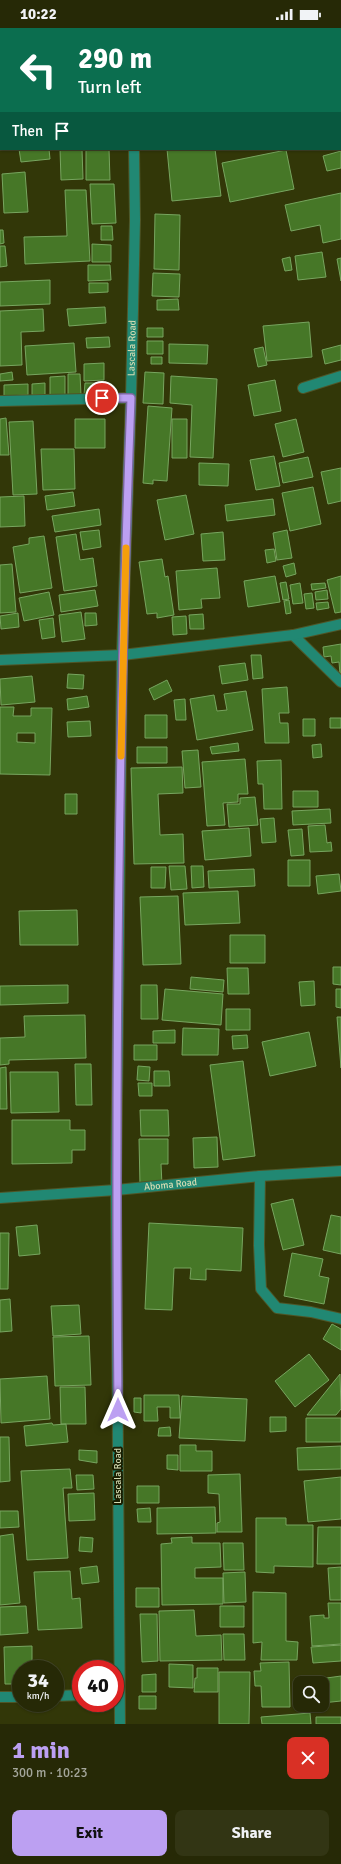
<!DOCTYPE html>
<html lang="en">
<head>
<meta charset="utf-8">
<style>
	:root { --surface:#262906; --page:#323514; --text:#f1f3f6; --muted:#a4a69b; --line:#424528; --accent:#bca0f2 }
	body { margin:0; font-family:Signika,sans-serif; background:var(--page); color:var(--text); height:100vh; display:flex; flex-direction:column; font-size:15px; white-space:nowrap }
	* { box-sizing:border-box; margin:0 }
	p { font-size:13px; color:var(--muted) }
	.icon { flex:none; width:22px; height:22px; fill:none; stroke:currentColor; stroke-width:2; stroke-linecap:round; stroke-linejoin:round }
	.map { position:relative; height:1696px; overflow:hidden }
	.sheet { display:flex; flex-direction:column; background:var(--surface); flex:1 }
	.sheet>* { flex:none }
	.banner { position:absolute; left:0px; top:0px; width:341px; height:122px; box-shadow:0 1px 3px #0004,0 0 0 1px var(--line); background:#0b6e4f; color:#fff; overflow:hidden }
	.controls { position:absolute; left:293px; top:1648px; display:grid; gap:8px }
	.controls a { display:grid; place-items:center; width:36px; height:36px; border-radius:8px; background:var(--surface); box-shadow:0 1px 3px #0004,0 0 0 1px var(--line); font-size:20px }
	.speed { position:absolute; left:12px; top:1632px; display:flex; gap:8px; font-size:20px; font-weight:700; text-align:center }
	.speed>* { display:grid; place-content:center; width:52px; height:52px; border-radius:50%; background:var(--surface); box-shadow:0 1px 3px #0004,0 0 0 1px var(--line); line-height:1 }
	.speed small { font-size:10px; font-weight:400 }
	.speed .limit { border:6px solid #d22; background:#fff; color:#111 }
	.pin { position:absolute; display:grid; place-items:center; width:34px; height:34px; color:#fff; margin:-17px; border:2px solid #fff; border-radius:50%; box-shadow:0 1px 4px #0007 }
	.me { position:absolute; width:44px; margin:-22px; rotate:0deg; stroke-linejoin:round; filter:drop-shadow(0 0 3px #0008) }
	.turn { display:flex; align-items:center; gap:14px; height:84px; padding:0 12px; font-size:18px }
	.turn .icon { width:52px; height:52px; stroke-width:2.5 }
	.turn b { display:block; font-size:28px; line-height:34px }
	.then { display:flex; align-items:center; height:38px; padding:0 12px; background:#0003; gap:8px; font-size:15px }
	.round { display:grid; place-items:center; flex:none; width:42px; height:42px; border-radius:8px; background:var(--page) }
	.headline { display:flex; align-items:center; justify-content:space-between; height:68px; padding:0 12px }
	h1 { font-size:24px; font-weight:700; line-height:30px; color:var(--accent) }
	.button { display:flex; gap:8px; margin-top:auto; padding:8px 12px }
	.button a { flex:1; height:46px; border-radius:8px; background:var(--accent); color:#111; font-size:16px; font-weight:700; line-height:46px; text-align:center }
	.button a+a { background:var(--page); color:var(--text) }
	.status { display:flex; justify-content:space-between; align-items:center; height:28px; padding:0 20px; background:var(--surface); direction:ltr }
	.status svg { height:11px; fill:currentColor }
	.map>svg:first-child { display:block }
	.building { fill:#467727; stroke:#77a55f; fill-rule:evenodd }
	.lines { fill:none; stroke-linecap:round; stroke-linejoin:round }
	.minor-casing { stroke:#4f5527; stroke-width:12 }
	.major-casing { stroke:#4f5527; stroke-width:12 }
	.minor { stroke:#218873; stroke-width:10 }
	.major { stroke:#07d5b3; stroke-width:10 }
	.route-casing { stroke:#7a689d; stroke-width:10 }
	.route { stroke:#bca0f2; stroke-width:7 }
	.slow { stroke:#f59e0b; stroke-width:7 }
	.labels { text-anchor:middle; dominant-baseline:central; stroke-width:4; stroke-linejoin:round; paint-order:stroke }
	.street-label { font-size:10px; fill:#d5dcb3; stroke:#1a1e00 }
</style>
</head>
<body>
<div class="status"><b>10:22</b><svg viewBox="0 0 49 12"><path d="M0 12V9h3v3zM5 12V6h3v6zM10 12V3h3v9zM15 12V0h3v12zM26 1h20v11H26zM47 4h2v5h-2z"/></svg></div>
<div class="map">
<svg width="341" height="1696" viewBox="0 0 341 1696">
	<rect width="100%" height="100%" fill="#323708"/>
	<!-- building -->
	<path class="building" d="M0,62h1l-1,45z
		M19,121h30l1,10 -29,3z
		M60,121h22l1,30 -22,1z
		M86,121h23l1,31h-24z
		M167,121h48l6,47 -49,5z
		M286,122l8,39 -64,13 -8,-39z
		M341,123v17l-14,3 -4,-15z
		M25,144l3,40 -24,1 -2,-39z
		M90,156h24l2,39 -24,1z
		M65,162h21l4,71 -65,3 -1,-27 43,-1z
		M341,165v46l-18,4 -3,-18 -29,6 -6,-26z
		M155,186l25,1 -1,55 -25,-1z
		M101,198h11l1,14h-12z
		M0,202h3l1,13 -4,1z
		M92,216l19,1v17h-19z
		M0,218h5l2,20 -7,1z
		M322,224l4,25 -28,3 -3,-24z
		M290,229l2,13 -7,1 -3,-12z
		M341,230v23l-4,-22z
		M88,237h22l1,15 -23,1z
		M153,245l27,1 -1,23 -27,-1z
		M50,252v24l-50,2v-24z
		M89,255h19v9l-19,1z
		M178,271l1,11h-22v-10z
		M105,279l1,16 -37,3 -2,-17z
		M43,281l1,22 -23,1 1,33 -22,1v-55z
		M309,294l3,35 -45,4 -4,-35z
		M147,300h16v9h-16z
		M109,309l1,10 -23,1 -1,-10z
		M147,313h16v13h-16z
		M74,315l2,29 -49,3 -2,-29z
		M169,316l39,1 -1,19 -38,-1z
		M341,317v15l-16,4 -3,-14z
		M263,319l4,18 -9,2 -4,-18z
		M151,329h11v7h-11z
		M104,335v17l-20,1v-17z
		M12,344l1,8 -13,1v-7z
		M145,344l19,1 -1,31 -20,-1z
		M68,346h12l1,21 -13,1z
		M65,348v21l-15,-1v-19z
		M171,348l46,3 -4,79 -23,-1 2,-52 -22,-2z
		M275,352l6,31 -27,5 -6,-31z
		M45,355v12h-13v-11z
		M85,355h17v13l-18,-1z
		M28,356v11l-24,1v-11z
		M148,378l24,2 -5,73 -14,-1v4l-10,-1z
		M6,390l3,37h-9v-36z
		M75,391h30v29h-30z
		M172,391h15v39h-15z
		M296,391l8,33 -21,5 -8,-33z
		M33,393l4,73 -24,1 -4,-73z
		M41,421h33l1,40 -32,1z
		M274,428l6,30 -24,4 -6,-30z
		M308,429l5,20 -30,6 -4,-20z
		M199,435l30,1 -1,22 -29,-1z
		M341,440v33l-13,3 -7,-32z
		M313,459l8,37 -31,7 -8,-38z
		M73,464l2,14 -28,4 -2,-14z
		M186,467l8,39 -29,6 -8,-40z
		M24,468l1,30 -25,1v-30z
		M273,471l2,16 -48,6 -2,-16z
		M99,481l2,16 -46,7 -3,-16z
		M99,502l2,17 -18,3 -3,-18z
		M287,502l5,28 -15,2 -4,-27z
		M223,504l2,28 -22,1 -2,-27z
		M76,506l4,26 13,-2 4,28 -33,5 -8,-54z
		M44,508l8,52 -32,5 -7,-46 16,-3v-6z
		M274,521l2,12 -9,2 -2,-13z
		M162,531l3,18 3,-1 6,39 -17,3v-5l-10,1 -8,-52z
		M294,535l2,11 -10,3 -3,-11z
		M12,536l4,48 -16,1v-48z
		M217,540l3,30 -19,1 1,9 -23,2 -3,-39z
		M275,548l5,26 -32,5 -4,-26z
		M341,548v36l-6,1 -8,-33z
		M286,554l3,17 -6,1 -3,-17z
		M300,555l3,20 -10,1 -3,-19z
		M325,555l1,5 -14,2 -1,-6z
		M95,562l3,16 -37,6 -2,-17z
		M327,562l1,9 -12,1 -1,-8z
		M49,564l5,23 -30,6 -5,-23z
		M312,565l2,15 -8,1 -2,-15z
		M289,572l2,13 -5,1 -2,-13z
		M328,574l1,6 -12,2 -1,-7z
		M81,584l4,27 -23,3 -3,-27z
		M18,585l1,14 -18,2 -1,-13z
		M85,585h11l1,12 -12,1z
		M203,586l1,15h-14l-1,-14z
		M186,588l1,18 -14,1 -1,-18z
		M53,590l2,19 -13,2 -3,-19z
		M341,616v30h-1l-1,-12 -7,1 -1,-7 -7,1 -1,-10z
		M251,627h10l2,23 -10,1z
		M245,635l3,17 -26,4 -3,-18z
		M68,646l16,1 -1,14 -16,-1z
		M32,648l3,26 -34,3 -1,-26z
		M167,652l5,11 -18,9 -5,-11z
		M287,659l2,26h-10l1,10h8l1,20h-24l-3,-54z
		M246,663l7,39 -56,10 -7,-41 24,-4 3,16 10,-1 -3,-16z
		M87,668l2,11 -21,3 -1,-11z
		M185,671l1,21h-10l-2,-20z
		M0,679h14l-1,9h18v-8h21l-2,67 -50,-1zM17,705h18v10l-18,-1z
		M145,687h22v23h-22z
		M330,690h11v10h-11z
		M303,691h12v17h-12z
		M90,693l1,15 -23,1 -1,-15z
		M238,715l1,8 -27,3 -2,-7z
		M321,716l1,13 -9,1 -1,-13z
		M137,719h30v16h-30z
		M198,722l3,37 -16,1 -3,-37z
		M245,731l3,35h-10v8l-15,1 2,22 -18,1 -5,-64z
		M281,732l1,49h-18l-1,-25h-5l-1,-23z
		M182,739l1,26 -25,1 2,41 23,-1 1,29 -50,1 -3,-96z
		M293,763h25v16h-25z
		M65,766h12v20h-12z
		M255,769l3,28 -29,2 -2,-23h13v-6z
		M330,781l1,14 -38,2 -1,-14z
		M274,790l2,24 -14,1 -2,-24z
		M325,797l2,18 4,-1 1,9 -22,1 -2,-26z
		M249,800l2,28 -46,4 -3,-29z
		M302,801l2,26 -13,1 -3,-26z
		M288,832h22v26h-22z
		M169,838h16l2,23 -16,1z
		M191,838h12l1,21 -12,1z
		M151,839h15l-1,21h-14z
		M254,841l1,17 -46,2 -1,-17z
		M339,846l2,17 -23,3 -2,-18z
		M238,863l2,32 -55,2 -2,-32z
		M178,868l3,68 -38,1 -3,-68z
		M77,882l1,35h-58l-1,-34z
		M230,907h35v28h-35z
		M333,939h8v18l-8,-1z
		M227,940h21l1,26h-21z
		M191,949l33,3 -1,12 -33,-3z
		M314,953l1,24 -14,1 -2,-24z
		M68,957v18l-68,2v-19z
		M141,957h16l1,34h-17z
		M165,961l58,5 -2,31 -59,-5z
		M336,961h5v19l-5,-1z
		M226,981h24v21h-24z
		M85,987l1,43 -77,2v4l-9,1v-27l25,-1 -1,-21z
		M337,989h4v51z
		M183,1000l36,1 -1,26h-36z
		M175,1002v13h-22v-12z
		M309,1004l7,34 -46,10 -8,-34z
		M247,1007l1,13 -15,1 -1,-13z
		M134,1017h23v15h-23z
		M243,1033l12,95 -32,4 -13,-95z
		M75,1036h16l1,41h-16z
		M138,1038l12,1 -1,14 -12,-1z
		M6,1039l1,42h-7v-41z
		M154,1043h15l1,15h-16z
		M10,1044h48l1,40 -48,1z
		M138,1055h14v13h-13z
		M140,1082h28l1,26h-28z
		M12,1092h58v10h15v20h-13v13l-60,1z
		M217,1109l1,30 -24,1 -1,-30z
		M139,1111h29v25h-7l1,21h-22z
		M293,1171l11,46 -21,5 -12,-46z
		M331,1187l10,2v37l-18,-4z
		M149,1195l94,5 -2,43 -35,-2v11l-16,-1 1,-11h-17l-2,42 -27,-1z
		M37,1197l3,29 -21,2 -3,-29z
		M0,1205h9l-1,56h-8z
		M292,1225l31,6 -4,17 10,2 -5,26 -40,-8z
		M10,1271l2,32 -12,1v-32z
		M79,1277l2,29 -28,2 -2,-30z
		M332,1296l9,5v21l-18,-11z
		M89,1308l2,49 -36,1 -2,-49z
		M309,1326l20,26 -34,27 -20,-26z
		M340,1346l1,35 -5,6h-29z
		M47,1348l3,43 -49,4 -1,-44z
		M60,1359h25l1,37h-25z
		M144,1367h35l1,23h-10v-11h-13l1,14h-14z
		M182,1368l65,3 -2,42 -66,-3z
		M134,1370h7v15l-7,-1z
		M270,1389h16v14l-16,1z
		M306,1390h35v24h-35z
		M52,1395l1,2 13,-1 2,18 -42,4 -2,-20z
		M170,1399l1,9h-13l1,-8z
		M0,1409h9l1,44 -10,1z
		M180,1417h16v6h16v20h-32z
		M341,1418v23l-43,1 -1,-22z
		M79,1422l18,1v12l-18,-3z
		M167,1427h11v15l-11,-1z
		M70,1441l2,19h-9l5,70 -41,2 -6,-89z
		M240,1446l2,58h-25v-9l3,-1 -1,-28 -11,-1v-18z
		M76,1447h17l1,14 -17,1z
		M341,1449v42l-33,3 -4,-41z
		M137,1458h22v17h-22z
		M94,1465l1,27 -26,1 -1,-27z
		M215,1479l1,26 -59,1v-26z
		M150,1480l1,14h-13l-1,-13z
		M0,1483h18l1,16 -19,1z
		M256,1490h30v7h27v42l-39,-1v7l-18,-1z
		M318,1499h23v37h-24z
		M13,1506l7,69 -20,2v-69z
		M80,1509l13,1 -1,14 -13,-1z
		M192,1509v6h28l1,24 -26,1v10h28v26l-61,1 -1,-61 11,-1 -1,-5z
		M223,1515h20l1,27h-20z
		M97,1538l2,16 -17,2 -2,-16z
		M341,1539v33h-11l-2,-32z
		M70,1543l2,28 8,-1 2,30 -44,2 -4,-58z
		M245,1544l1,30 -22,1 -1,-30z
		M136,1560h23v19h-23z
		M253,1564l33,1v48l12,1 -1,18h-36l1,-18 -9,1z
		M328,1575h13v41l-29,2 -2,-30 14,-1v3h5z
		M26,1578l2,27 -28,2v-28z
		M220,1578h24v21h-24z
		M194,1582l2,26 25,-1 1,25 -62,1 -1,-50z
		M140,1586h17l1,47 -16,1z
		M223,1606h21l1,26h-21z
		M341,1617v16l-28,2 -2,-16z
		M32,1618v23h-11v4h-6l1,11h-11l-1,-37z
		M289,1634l1,45h-28l-1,-21h-6l-1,-15h7l-1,-8z
		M169,1636l24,1v23l-24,-1z
		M197,1640h21v24h-24l1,-14h2z
		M219,1644h31l-1,52h-30z
		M156,1646v18h-14v-17z
		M341,1648v25l-19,2v-20h-10v-3z
		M139,1668h17v13h-17z
		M310,1685l1,11h-49l-1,-7z
		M316,1689h25v7h-25z"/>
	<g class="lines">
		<defs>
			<g id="minor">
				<path d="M303,360l38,-12"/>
				<path d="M0,373l131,-3"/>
				<path d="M293,607l48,47"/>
				<path d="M0,632l122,-5 171,-20 48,-11"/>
				<path d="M260,1148l-1,69 2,44 16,19 34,4 30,7"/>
				<path id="s1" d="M0,1170l116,-8 144,-14 81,-5"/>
				<path d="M55,1668l26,-1"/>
				<path d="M0,1669h21"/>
				<path id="s2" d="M120,1696l-4,-534 6,-535 9,-257 4,-178 -1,-71"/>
			</g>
			<path id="major" d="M230,1l5,-1
				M0,11h1"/>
		</defs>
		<!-- minor casing -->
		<use href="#minor" class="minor-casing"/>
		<!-- major casing -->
		<use href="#major" class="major-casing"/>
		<!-- minor -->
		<use href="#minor" class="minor"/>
		<!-- major -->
		<use href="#major" class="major"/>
	</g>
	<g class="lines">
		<defs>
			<path id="route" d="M102,370h29c-13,337 -16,675 -13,1012"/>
		</defs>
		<!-- route casing -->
		<use href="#route" class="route-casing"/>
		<!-- route -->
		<use href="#route" class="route"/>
		<!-- slow -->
		<path class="slow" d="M121,728l5,-208"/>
	</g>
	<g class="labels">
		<!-- street labels -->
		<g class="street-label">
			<text stroke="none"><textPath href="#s2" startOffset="1376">Lascala Road</textPath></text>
			<text stroke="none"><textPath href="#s1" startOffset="171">Aboma Road</textPath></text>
			<text transform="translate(118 1448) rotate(-90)">Lascala Road</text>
		</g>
	</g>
</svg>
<div class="controls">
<a><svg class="icon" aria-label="search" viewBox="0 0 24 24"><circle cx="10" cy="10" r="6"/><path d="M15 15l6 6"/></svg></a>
</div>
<div class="speed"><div>34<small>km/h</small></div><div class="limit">40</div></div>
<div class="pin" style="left:102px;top:370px;background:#d93025"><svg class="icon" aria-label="arrive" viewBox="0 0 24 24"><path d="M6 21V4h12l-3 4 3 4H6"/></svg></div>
<svg class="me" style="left:118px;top:1382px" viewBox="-20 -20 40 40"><path d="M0-17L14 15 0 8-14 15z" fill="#bca0f2" stroke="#fff" stroke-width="4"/></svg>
<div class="banner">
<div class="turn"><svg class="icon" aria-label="left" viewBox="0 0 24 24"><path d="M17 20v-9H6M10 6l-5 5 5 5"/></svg><div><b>290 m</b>Turn left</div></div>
<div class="then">Then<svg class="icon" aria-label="arrive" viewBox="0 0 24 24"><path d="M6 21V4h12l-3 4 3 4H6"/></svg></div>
</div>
</div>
<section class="sheet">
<div class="headline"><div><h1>1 min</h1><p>300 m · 10:23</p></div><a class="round" style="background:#d93025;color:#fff"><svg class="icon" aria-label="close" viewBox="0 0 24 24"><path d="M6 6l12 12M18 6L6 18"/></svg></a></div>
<div class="button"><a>Exit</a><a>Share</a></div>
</section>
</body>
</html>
